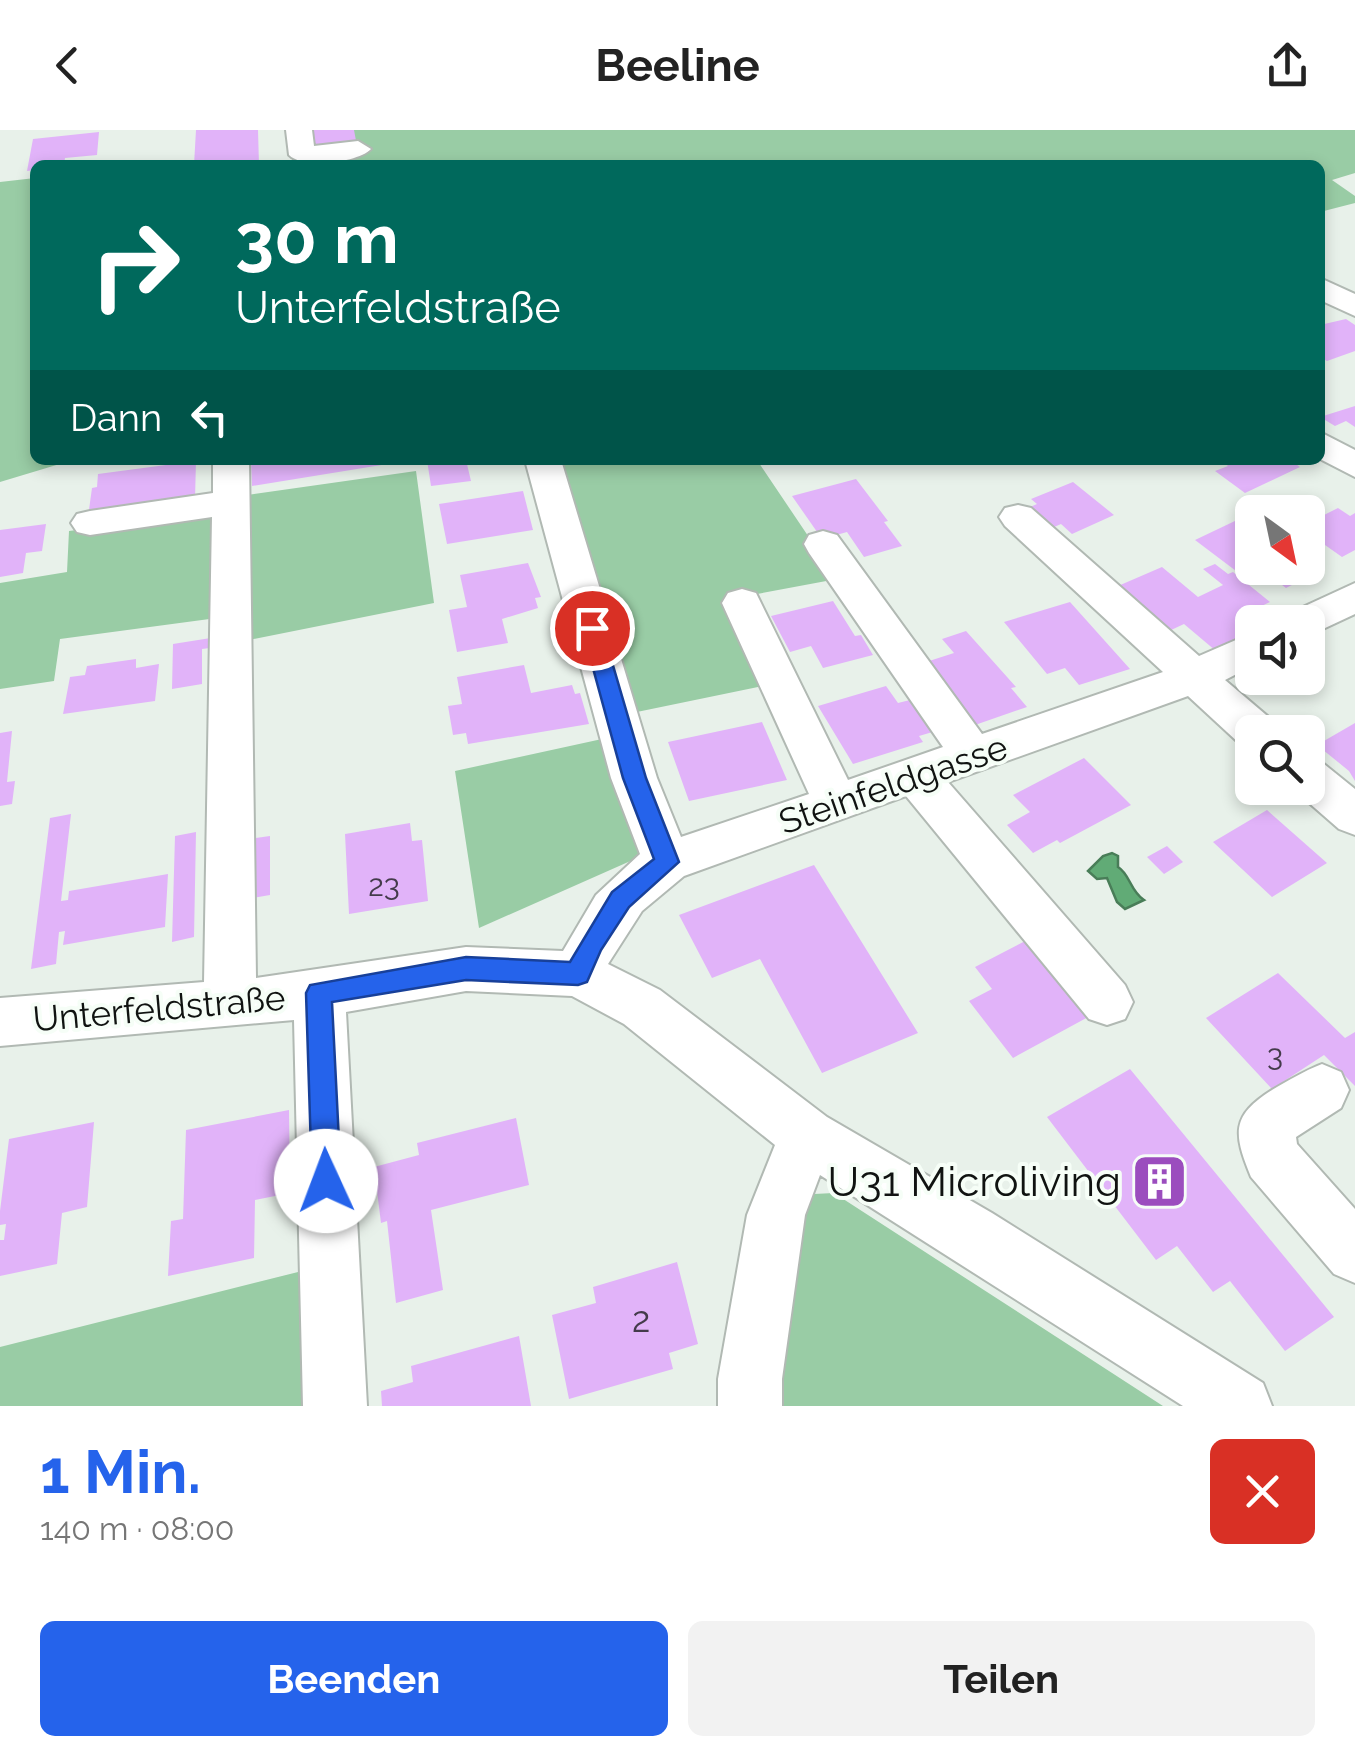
<!DOCTYPE html>
<html lang="de">
<head>
<meta charset="utf-8">
<style>
	:root { --surface:#fff; --page:#f2f2f2; --text:#222; --muted:#767676; --accent:#2563eb }
	body { margin:0; font-family:Raleway,sans-serif; background:var(--page); color:var(--text); height:100vh; display:flex; flex-direction:column; font-size:38px; white-space:nowrap }
	* { box-sizing:border-box; margin:0 }
	p { font-size:32px; color:var(--muted) }
	.icon { flex:none; width:55px; height:55px; fill:none; stroke:currentColor; stroke-width:2; stroke-linecap:round; stroke-linejoin:round }
	.map { position:relative; height:1276px; overflow:hidden }
	.drawer { display:flex; flex-direction:column; background:var(--surface); flex:1 }
	.drawer>* { flex:none }
	.banner { position:absolute; left:30px; top:30px; width:1295px; height:305px; border-radius:15px; box-shadow:0 5px 15px #0003; background:#00695c; color:#fff; overflow:hidden }
	.needle { width:65px; rotate:147deg }
	.buttons { position:absolute; left:1235px; top:365px; display:grid; gap:20px }
	.buttons a { display:grid; place-items:center; width:90px; height:90px; border-radius:15px; background:var(--surface); box-shadow:0 5px 15px #0003; font-size:50px }
	.pin { position:absolute; display:grid; place-items:center; width:85px; height:85px; color:#fff; margin:-42px; border:5px solid #fff; border-radius:50%; box-shadow:0 2px 10px #0007 }
	.me { position:absolute; width:110px; margin:-55px; rotate:358deg; stroke-linejoin:round; filter:drop-shadow(0 0 8px #0008) }
	.turn { display:flex; align-items:center; gap:35px; height:210px; padding:0 40px; font-size:45px }
	.turn .icon { width:130px; height:130px; stroke-width:2.5 }
	.turn b { display:block; font-size:70px; line-height:85px }
	.then { display:flex; align-items:center; height:95px; padding:0 40px; background:#0003; gap:20px; font-size:38px }
	.round { display:grid; place-items:center; flex:none; width:105px; height:105px; border-radius:15px; background:var(--page) }
	.summary { display:flex; align-items:center; justify-content:space-between; height:170px; padding:0 40px }
	h1 { font-size:60px; font-weight:700; line-height:75px; color:var(--accent) }
	.primary-button { display:flex; gap:20px; margin-top:auto; padding:20px 40px }
	.primary-button a { flex:1; height:115px; border-radius:15px; background:var(--accent); color:#fff; font-size:40px; font-weight:700; line-height:115px; text-align:center }
	.primary-button a+a { background:var(--page); color:var(--text) }
	header { display:flex; justify-content:space-between; align-items:center; height:130px; padding:0 40px; background:var(--surface); font-size:45px; font-weight:700 }
	.map>svg:first-child { display:block }
	.green { fill:#99cca5 }
	.water { fill:#61ab76; stroke:#497d58; stroke-width:2.5 }
	.building { fill:#e1b3f9 }
	.lines { fill:none; stroke-linecap:round; stroke-linejoin:round }
	.minor-casing { stroke:#b1b9b3; stroke-width:4 }
	.minor { fill:#fff; fill-rule:evenodd }
	.route { fill:#2563eb; stroke:#184099; stroke-width:2.5 }
	.labels { text-anchor:middle; dominant-baseline:central; stroke-width:8; stroke-linejoin:round; paint-order:stroke }
	.number-label { font-size:30px; fill:#443b4b }
	.street-label { font-size:35px; fill:#101311; stroke:#f6fef7 }
	.near-number-label { font-size:35px; fill:#443b4b }
	.near-poi-label { font-size:42px; fill:#101311; stroke:#f6fef7; text-anchor:end }
</style>
</head>
<body>
<header><svg class="icon" aria-label="back" viewBox="0 0 24 24"><path d="M15 5l-7 7 7 7"/></svg>Beeline<svg class="icon" aria-label="share" viewBox="0 0 24 24"><path d="M12 15V3M7 8l5-5 5 5M5 13v7h14v-7"/></svg></header>
<div class="map">
<svg width="1355" height="1276" viewBox="0 0 1355 1276">
	<rect width="100%" height="100%" fill="#e8f1ea"/>
	<!-- green -->
	<path class="green" d="M292,0h1063v43l-23,7 23,16v7l-35,9v-47h-1028z
		M35,48v282h38l-73,22v-300z
		M554,330h203l80,119 -107,20 38,86 -136,28z
		M416,341l18,132 -190,38 -4,-145z
		M222,382l-5,106 -157,21 -6,42 -54,8v-106l67,-11 2,-41z
		M602,609l42,116 -165,73 -24,-157z
		M834,1063l329,213h-397l37,-197 11,-15z
		M318,1137l5,139h-323v-59z"/>
	<!-- water -->
	<path class="water" d="M1112,723l6,3v11c12,7 12,24 26,33l-19,9 -8,-7 -10,-24 -10,1 -9,-8 15,-15z"/>
	<!-- building -->
	<path class="building" d="M196,0h62l1,35h-65z
		M310,0h44l3,16 -45,4z
		M99,2l-2,23 -32,3 -1,7h-29v5l-8,1 6,-32z
		M1346,189l9,6v26l-28,10 -7,-4v-32z
		M1355,276v21l-9,-6 -11,5 -15,-9z
		M251,330h149v2l-148,24z
		M427,330h39l5,21 -40,5z
		M1227,330h63l10,7 -55,26 -30,-22 13,-5 -5,-4z
		M196,331l-1,38 -107,18 4,-29 5,-1 1,-13z
		M856,349l32,42 -4,1 18,24 -38,11 -17,-25 -25,7 -30,-43z
		M1073,352l41,33 -42,19 -11,-10 -16,7 -24,-20 16,-7 -6,-5z
		M523,361l10,39 -86,14 -8,-40z
		M1338,378l12,8 5,-3v37l-13,7 -34,-24v-10z
		M1237,390l15,11v37l56,-3 9,7 -31,16 -25,-19 -17,8 -49,-37z
		M46,394l-4,27 -16,2 -3,20 -23,4v-47z
		M528,433l13,34 -6,1 3,10 -36,11 6,24 -51,9 -8,-42 18,-3 -7,-32z
		M1215,434l13,10 5,-2 37,30 -17,8 10,8 -21,9 8,7 -34,17 -32,-27 -15,7 -51,-45 44,-19 36,30 25,-12 -20,-16z
		M833,471l22,35 6,-1 12,20 -50,13 -12,-22 -21,6 -19,-36z
		M1070,472l60,67 -51,16 -14,-17 -18,6 -43,-52z
		M966,501l50,56 -5,1 16,19 -52,18 -49,-63 28,-9 -12,-14z
		M217,507v10l-15,2v35l-30,5 1,-45z
		M136,529v9l23,-4 -4,37 -92,13 7,-37 15,-2 2,-9z
		M524,535l7,28 41,-8 3,9 5,-1 9,31 -121,20 -2,-11 -13,2 -5,-29 14,-2 -5,-27z
		M886,556l12,17 16,-4 22,32 -17,5 4,6 -70,22 -35,-58z
		M1289,587l17,12 -23,3 -9,-6z
		M762,592l25,58 -98,21 -21,-59z
		M1355,593v58l-6,-10 -32,-26z
		M12,601l-5,51 8,-1 -3,23 -12,2v-73z
		M1084,628l47,47 -71,38 -3,-3 -24,13 -26,-28 23,-13 -17,-17z
		M1267,680l60,53 -55,34 -59,-55z
		M71,684l-10,87 7,-1 1,-9 99,-17 -3,53 -102,18 2,-14 -6,1 -3,32 -25,5 19,-151z
		M410,693l2,18 10,-1 6,61 -79,13 -4,-80z
		M196,702l-2,105 -22,5 3,-106z
		M270,706v59l-28,5 1,-60z
		M1167,716l16,16 -19,12 -17,-17z
		M814,735l104,168 -96,40 -62,-114 -48,19 -33,-63z
		M1027,810l63,76 -77,42 -44,-57 23,-12 -17,-22z
		M1278,843l67,65 10,-6v54l-31,-31 -52,34 -66,-71z
		M1130,939l204,248 -49,34 -55,-70 -17,11 -36,-46 -21,14 -109,-143z
		M289,980l1,83 -35,7 -1,58 -86,18 3,-55 12,-2 3,-89z
		M516,988l13,67 -98,25 12,80 -47,13 -9,-82 -6,2 -7,-56 45,-12 -2,-12z
		M94,992l-7,85 -25,6 -5,51 -57,12v-36h4l2,-16 -6,1v-14l9,-72z
		M677,1132l21,82 -29,9 4,16 -104,30 -17,-84 44,-12 -3,-16z
		M519,1206l12,70h-149l-1,-15 32,-9 -2,-16z"/>
	<g class="lines">
		<defs>
			<path id="minor" d="M286,0h26l2,16 44,-5 13,8c-13,14 -69,20 -82,6z
				M1320,148l35,16v22l-35,-16z
				M1320,302l35,18v27l-35,-18z
				M213,330h36l7,518 210,-31 97,4 33,-56 44,-41 -29,-76 -86,-318h36l96,318 24,59 128,-43 -87,-191 6,-10 14,-4 14,4 92,187 95,-33 -134,-194 -5,-9 5,-9 14,-4 14,4 145,199 181,-62 -158,-146 -6,-9 6,-9 13,-3 13,3 168,148 53,-23v33l-27,14 47,40 6,12h-26v16l-12,-4 -52,-48 -240,86 177,203 8,17 -8,17 -18,6 -18,-6 -183,-223 -222,80 -42,35 -34,53 52,26 167,127 165,96 271,170 9,23h-89l-363,-231 -15,40 -23,164v27h-64v-27l29,-164 28,-70 -151,-121 -52,-28 -106,-5 -120,21 21,394h-64l-9,-386 -294,26v-48l204,-16 8,-465 -122,18 -13,-3 -6,-9 6,-9 13,-3 123,-18z
				M1355,453v31l-47,22v-14h-22l6,-10z
				M1308,628l16,6 31,25v46l-16,-6 -47,-41h16z
				M1322,934l19,8 8,18 -8,18 -45,29 1,7 58,65v74l-21,-9 -83,-97c-18,-44 -20,-61 21,-87 17,-10 32,-19 50,-26z"/>
		</defs>
		<!-- minor casing -->
		<use href="#minor" class="minor-casing"/>
		<!-- minor -->
		<use href="#minor" class="minor"/>
	</g>
	<!-- route -->
	<path class="route" d="M592,490l10,8 44,150 33,84 -50,45 -28,43 -14,32 -9,3 -112,-5 -134,22 9,179 -5,10 -10,4 -10,-4 -4,-10 -6,-188 4,-8 156,-28 104,5 42,-70 42,-33 -31,-81 -41,-150z"/>
	<!-- icons -->
	<defs>
		<symbol id="building-square" viewBox="-11 -11 22 22"><rect x="-9" y="-9" width="18" height="18" rx="4" fill="#9b4dbe" stroke="#f6fef7"/><path d="M-4-6H4V6H1V3H-1V6H-4ZM-2.5-4.3h1.7v1.8h-1.7ZM.8-4.3h1.7v1.8H.8ZM-2.5-1h1.7V.8h-1.7ZM.8-1h1.7V.8H.8Z" fill="#fff"/></symbol>
	</defs>
	<g fill-rule="evenodd">
		<use href="#building-square" x="1128" y="1020" width="63" height="63"/>
	</g>
	<g class="labels">
		<!-- number labels -->
		<g class="number-label">
			<text x="384" y="755">23</text>
			<text x="1275" y="925">3</text>
		</g>
		<!-- street labels -->
		<g class="street-label">
			<text transform="translate(893 654) rotate(-19)">Steinfeldgasse</text>
			<text transform="translate(159 878) rotate(-5)">Unterfeldstraße</text>
		</g>
		<!-- near-number labels -->
		<g class="near-number-label">
			<text x="641" y="1189">2</text>
		</g>
		<!-- near-poi labels -->
		<g class="near-poi-label">
			<text x="1121" y="1051">U31 Microliving</text>
		</g>
	</g>
</svg>
<div class="buttons">
<a><svg class="needle" viewBox="-14 -14 28 28"><path d="M0-13l5 13h-10z" fill="#e53935"/><path d="M0 13l5-13h-10z" fill="#767676"/></svg></a>
<a><svg class="icon" aria-label="sound" viewBox="0 0 24 24"><path d="M4 9h4l5-4v14l-5-4H4zM17 9q2 3 0 6"/></svg></a>
<a><svg class="icon" aria-label="search" viewBox="0 0 24 24"><circle cx="10" cy="10" r="6"/><path d="M15 15l6 6"/></svg></a>
</div>
<div class="pin" style="left:592px;top:498px;background:#d93025"><svg class="icon" aria-label="arrive" viewBox="0 0 24 24"><path d="M6 21V4h12l-3 4 3 4H6"/></svg></div>
<svg class="me" style="left:326px;top:1051px" viewBox="-20 -20 40 40"><circle r="19" fill="#fff"/><path d="M0-13L10 11 0 6-10 11z" fill="#2563eb"/></svg>
<div class="banner">
<div class="turn"><svg class="icon" aria-label="right" viewBox="0 0 24 24"><path d="M7 20v-9h11M14 6l5 5-5 5"/></svg><div><b>30 m</b>Unterfeldstraße</div></div>
<div class="then">Dann<svg class="icon" aria-label="left" viewBox="0 0 24 24"><path d="M17 20v-9H6M10 6l-5 5 5 5"/></svg></div>
</div>
</div>
<section class="drawer">
<div class="summary"><div><h1>1 Min.</h1><p>140 m · 08:00</p></div><a class="round" style="background:#d93025;color:#fff"><svg class="icon" aria-label="close" viewBox="0 0 24 24"><path d="M6 6l12 12M18 6L6 18"/></svg></a></div>
<div class="primary-button"><a>Beenden</a><a>Teilen</a></div>
</section>
</body>
</html>
